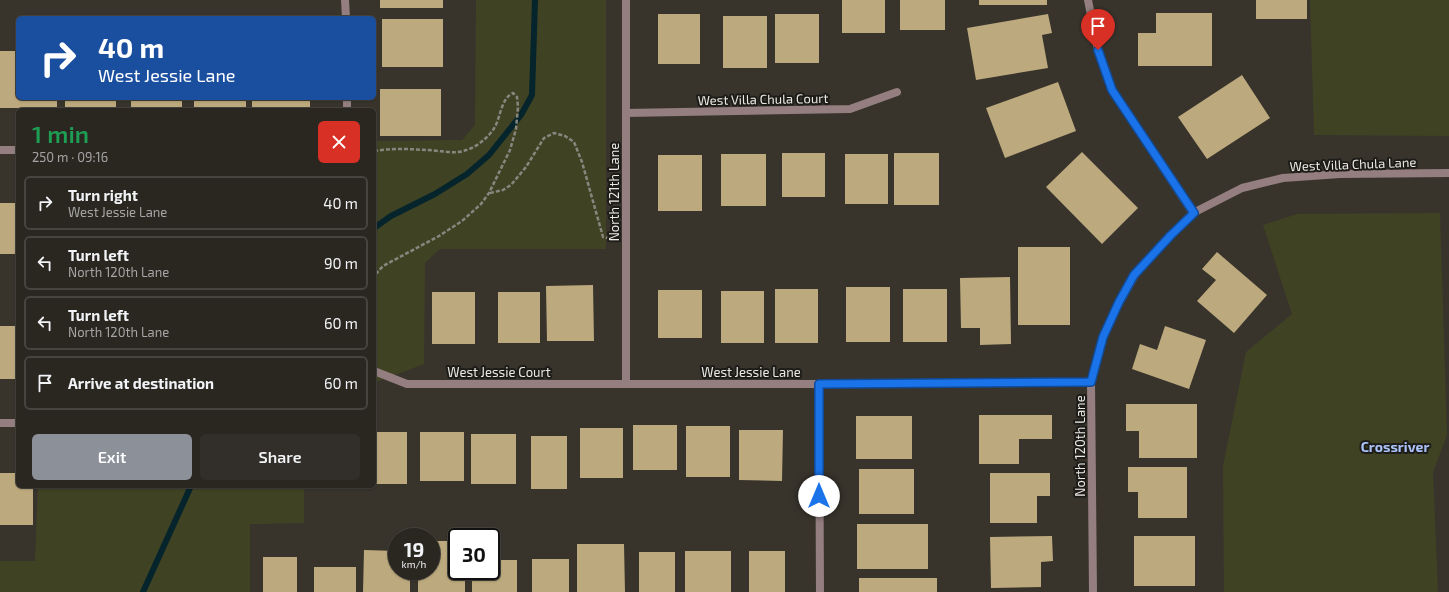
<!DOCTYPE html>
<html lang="en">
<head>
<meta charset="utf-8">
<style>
	:root { --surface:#2a2721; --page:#322f2a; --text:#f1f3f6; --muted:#a5a5a5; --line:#46443f; --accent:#8c9099 }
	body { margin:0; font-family:"Exo 2",sans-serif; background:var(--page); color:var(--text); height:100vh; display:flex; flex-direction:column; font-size:15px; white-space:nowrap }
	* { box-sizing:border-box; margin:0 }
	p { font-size:13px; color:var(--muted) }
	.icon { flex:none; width:22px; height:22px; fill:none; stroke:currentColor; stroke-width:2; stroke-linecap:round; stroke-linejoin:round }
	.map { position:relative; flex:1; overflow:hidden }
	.details { position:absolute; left:16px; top:108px; width:360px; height:380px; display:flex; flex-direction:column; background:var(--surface); border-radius:6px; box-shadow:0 1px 3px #0004,0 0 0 1px var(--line) }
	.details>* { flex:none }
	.top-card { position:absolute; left:16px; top:16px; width:360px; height:84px; border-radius:6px; box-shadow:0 1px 3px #0004,0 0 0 1px var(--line); background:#1a4fa0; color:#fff; overflow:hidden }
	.speed { position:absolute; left:388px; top:528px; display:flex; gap:8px; font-size:20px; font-weight:700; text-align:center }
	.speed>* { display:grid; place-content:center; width:52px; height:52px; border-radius:50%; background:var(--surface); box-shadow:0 1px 3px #0004,0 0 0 1px var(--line); line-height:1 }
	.speed small { font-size:10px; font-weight:400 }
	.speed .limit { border:2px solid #111; border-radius:6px; background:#fff; color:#111 }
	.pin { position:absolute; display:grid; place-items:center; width:34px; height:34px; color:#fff; margin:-41px -17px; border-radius:50% 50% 50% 0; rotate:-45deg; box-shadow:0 0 4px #0007 }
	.pin .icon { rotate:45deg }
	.me { position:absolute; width:44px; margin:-22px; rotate:0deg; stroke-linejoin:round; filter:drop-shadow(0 0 3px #0008) }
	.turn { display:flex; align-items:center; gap:14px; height:84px; padding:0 16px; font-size:18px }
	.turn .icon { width:52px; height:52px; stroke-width:2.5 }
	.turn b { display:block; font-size:28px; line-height:34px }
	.round { display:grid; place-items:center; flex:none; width:42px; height:42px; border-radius:6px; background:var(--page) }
	.headline { display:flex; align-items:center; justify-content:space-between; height:68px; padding:0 16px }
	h1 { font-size:24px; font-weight:600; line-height:30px; color:#1e9e55 }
	.button { display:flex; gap:8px; margin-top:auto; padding:8px 16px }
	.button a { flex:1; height:46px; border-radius:6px; background:var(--accent); color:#fff; font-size:16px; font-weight:600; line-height:46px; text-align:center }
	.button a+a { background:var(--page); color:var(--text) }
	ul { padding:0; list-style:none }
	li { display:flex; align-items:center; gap:12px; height:54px; margin:0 8px 6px; padding:0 8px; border:2px solid var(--line); border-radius:6px }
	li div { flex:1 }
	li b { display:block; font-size:15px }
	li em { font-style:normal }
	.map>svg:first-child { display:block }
	.green { fill:#3f4324 }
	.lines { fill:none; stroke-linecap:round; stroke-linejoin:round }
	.stream { stroke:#05242b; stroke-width:6 }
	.building { fill:#bca97d }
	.path { stroke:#89867f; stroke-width:2.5; stroke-dasharray:4 2; stroke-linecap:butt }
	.street { stroke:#947e7f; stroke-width:8 }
	.route-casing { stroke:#114b97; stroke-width:10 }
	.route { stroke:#1a73e8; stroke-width:7 }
	.labels { text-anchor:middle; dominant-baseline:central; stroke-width:4; stroke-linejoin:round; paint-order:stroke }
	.street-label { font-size:13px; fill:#ebe9e4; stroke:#1d1c18 }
	.neighbourhood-label { font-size:14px; font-weight:bold; fill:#aac2f7; stroke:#1d1c18 }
</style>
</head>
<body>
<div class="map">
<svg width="1449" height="592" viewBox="0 0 1449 592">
	<rect width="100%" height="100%" fill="#38342c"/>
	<!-- green -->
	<path class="green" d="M476,0h130v249h-166l-15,14 -1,101 -50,19v-242l88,-1 13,-15z
		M1310,0h139v136l-135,-1z
		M1440,213l7,222 -14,37 5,120h-214l-1,-126 23,-114 46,-38 -29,-89 34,-11z
		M38,486h266v37l-54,1v68h-250v-31h35z"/>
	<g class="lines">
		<!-- stream -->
		<path class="stream" d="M374,228l17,-12 44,-22 32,-20 22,-19 32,-40 11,-20 3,-95
			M143,592l48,-106"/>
	</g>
	<!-- building -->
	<path class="building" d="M380,0h63v8h-63z
		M842,0h43v33h-43z
		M900,0h45v30h-45z
		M979,0h68v5h-68z
		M1256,0h51v19h-51z
		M1156,13h56v53h-74v-33h18z
		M658,14h42v50h-42z
		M775,14h44v49h-44z
		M1048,14l4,19 -10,2 6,33 -72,12 -9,-52z
		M723,16h44v52h-44z
		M382,19h61v48h-61z
		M0,51h18v47h39v10h-57z
		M1242,75l28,43 -63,41 -29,-42z
		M1058,82l18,49 -71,27 -19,-50z
		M380,89h61v47h-61z
		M65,98h51v11h-51z
		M131,98h51v12h-51z
		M194,98h52v9h-52z
		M252,98h58v9h-58z
		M1082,152l56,56 -36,36 -56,-57z
		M782,153h43v44h-43z
		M894,153h45v52h-45z
		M721,154h45v52h-45z
		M845,154h43v50h-43z
		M658,155h44v56h-44z
		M0,203h18v51h-18z
		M1018,247h52v78h-52z
		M1217,252l50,43 -33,38 -37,-32 19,-21 -14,-11z
		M1010,277l1,67 -31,1v-17h-19l-1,-50z
		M593,285l1,56h-47l-1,-55z
		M846,287h44v55h-44z
		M775,289h43v54h-43z
		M903,289h44v53h-44z
		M658,290h44v48h-44z
		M721,291h43v52h-43z
		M432,292h43v52h-43z
		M498,292h42v51h-42z
		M0,326h18v53h-18z
		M1165,326l41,14 -17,49 -57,-20 8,-25 17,6z
		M1126,404h71v54h-58v-27h-13z
		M979,415h73v24h-33v25h-40z
		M856,416h56v43h-56z
		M633,425h44v45h-44z
		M686,426h44v51h-44z
		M580,428h43v50h-43z
		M739,430h44l-1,51 -43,-1z
		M374,432h33v52h-33z
		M420,432h44v49h-44z
		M471,434h45v50h-45z
		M531,436h36v53h-36z
		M1128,467h59v51h-49v-26h-10z
		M859,469h55v45h-55z
		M0,473h18v13h15v39h-33z
		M990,473h60v23h-13v27h-47z
		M857,524h71v45h-71z
		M1052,536l1,25 -12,1v25l-50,1 -1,-51z
		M1134,536h61v50h-61z
		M431,541h26v30h8v21h-47v-21h13z
		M577,544h47l1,48h-48z
		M364,550l33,1v20h13v21h-47z
		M685,551h46v41h-46z
		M749,551h36v41h-36z
		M639,552h36v40h-36z
		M263,557h34v35h-34z
		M532,559h37v33h-37z
		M491,560h26v32h-45v-21h19z
		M314,567h42v25h-42z
		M859,578h78v14h-78z"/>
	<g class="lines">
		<!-- path -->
		<path class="path" d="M374,151c18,-3 35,-2 52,-1 13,0 29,5 40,0 11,-3 21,-12 27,-20 8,-11 7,-31 20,-37l4,4 1,10 -2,22 -6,21 -21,43 -8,11 -19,17 -23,15 -56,30 -9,10
			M490,193l13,-3 8,-5 15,-18 18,-29 10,-5 11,3 9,6 8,20 21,75 9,2"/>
		<!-- street -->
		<path class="street" d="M345,0l1,18
			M626,0v384
			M1088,0l10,50 14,40 81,123
			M347,98v12
			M626,113l224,-4 47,-17
			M0,150h18
			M374,371l33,13h412l272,-2
			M819,384l1,208
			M0,423h18
			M1093,592l-2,-210 12,-45 16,-34 16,-28 36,-40 22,-22 49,-25 41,-10 57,-4 109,-1"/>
	</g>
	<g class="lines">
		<defs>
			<path id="route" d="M819,496v-112l272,-2 12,-45 16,-35 15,-27 37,-40 23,-22 -82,-123 -14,-40"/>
		</defs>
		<!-- route casing -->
		<use href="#route" class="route-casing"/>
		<!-- route -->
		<use href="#route" class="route"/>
	</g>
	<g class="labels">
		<!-- street labels -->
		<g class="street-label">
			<text transform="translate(763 99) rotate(-1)">West Villa Chula Court</text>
			<text transform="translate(1353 164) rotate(-2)">West Villa Chula Lane</text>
			<text transform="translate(614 192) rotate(-90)">North 121th Lane</text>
			<text x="499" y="372">West Jessie Court</text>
			<text x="751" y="372">West Jessie Lane</text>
			<text transform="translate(1080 446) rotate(-90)">North 120th Lane</text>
		</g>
		<!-- neighbourhood labels -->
		<g class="neighbourhood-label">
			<text x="1395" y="446">Crossriver</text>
		</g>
	</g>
</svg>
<div class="speed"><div>19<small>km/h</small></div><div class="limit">30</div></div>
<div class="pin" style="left:1098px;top:50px;background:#d93025"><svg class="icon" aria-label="arrive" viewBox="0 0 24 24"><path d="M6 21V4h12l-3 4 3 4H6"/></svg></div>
<svg class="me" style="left:819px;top:496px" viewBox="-20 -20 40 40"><circle r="19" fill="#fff"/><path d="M0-13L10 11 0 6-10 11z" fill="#1a73e8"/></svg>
<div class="top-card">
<div class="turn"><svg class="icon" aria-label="right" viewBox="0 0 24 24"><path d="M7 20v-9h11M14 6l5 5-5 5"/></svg><div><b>40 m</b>West Jessie Lane</div></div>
</div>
<section class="details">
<div class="headline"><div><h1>1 min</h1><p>250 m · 09:16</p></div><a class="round" style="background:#d93025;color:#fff"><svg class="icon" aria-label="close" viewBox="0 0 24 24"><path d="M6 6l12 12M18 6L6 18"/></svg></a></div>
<ul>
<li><svg class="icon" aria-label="right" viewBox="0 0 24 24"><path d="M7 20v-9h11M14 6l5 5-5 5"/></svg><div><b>Turn right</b><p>West Jessie Lane</p></div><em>40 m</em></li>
<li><svg class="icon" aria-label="left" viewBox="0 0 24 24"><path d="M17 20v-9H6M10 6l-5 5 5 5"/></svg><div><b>Turn left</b><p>North 120th Lane</p></div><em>90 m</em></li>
<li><svg class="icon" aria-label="left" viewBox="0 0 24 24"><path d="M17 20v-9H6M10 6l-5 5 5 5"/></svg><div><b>Turn left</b><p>North 120th Lane</p></div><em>60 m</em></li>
<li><svg class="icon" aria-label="arrive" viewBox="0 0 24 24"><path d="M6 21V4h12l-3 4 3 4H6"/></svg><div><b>Arrive at destination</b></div><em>60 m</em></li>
</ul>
<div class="button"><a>Exit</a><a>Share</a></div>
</section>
</div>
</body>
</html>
